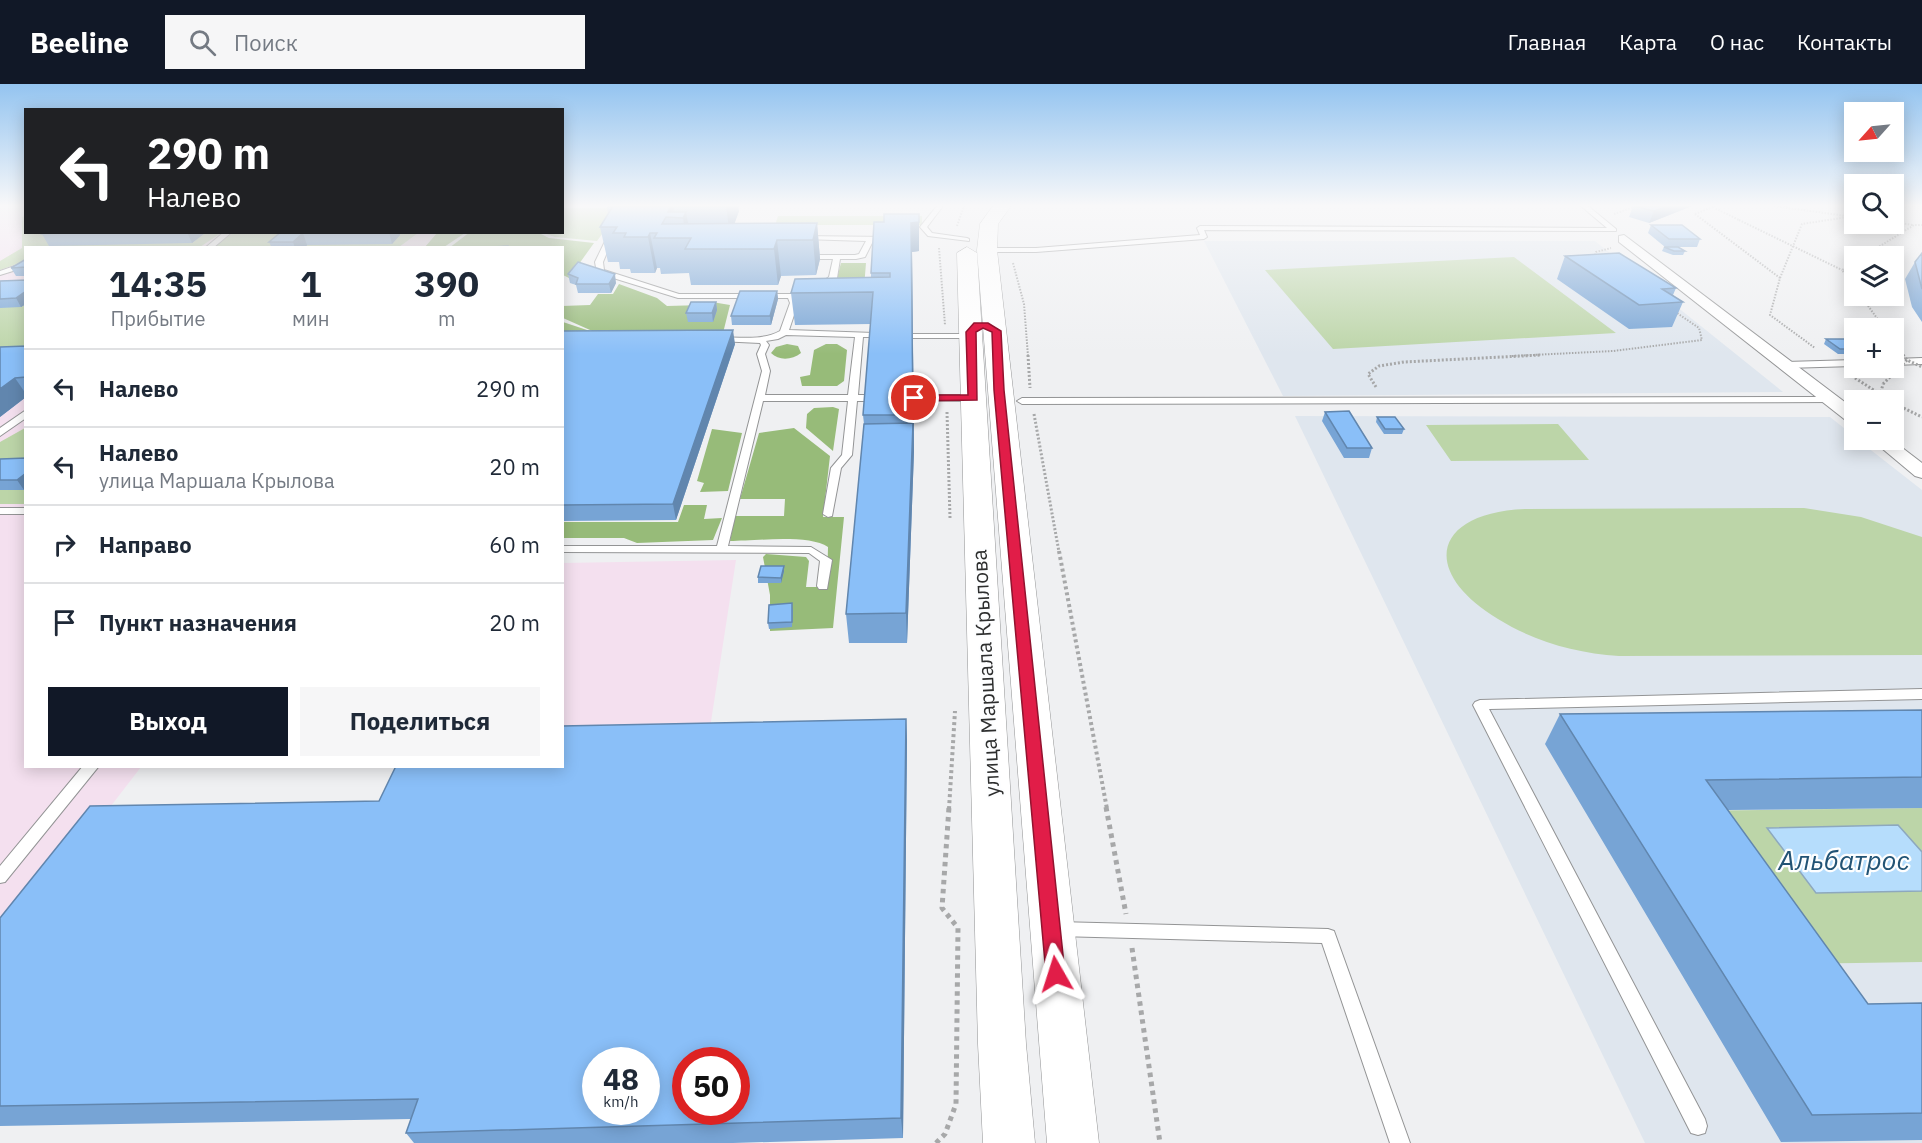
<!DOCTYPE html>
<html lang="ru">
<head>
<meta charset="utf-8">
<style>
	:root { --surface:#fff; --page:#f6f6f7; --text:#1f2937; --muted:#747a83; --line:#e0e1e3; --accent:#111827 }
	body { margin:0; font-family:"IBM Plex Sans",sans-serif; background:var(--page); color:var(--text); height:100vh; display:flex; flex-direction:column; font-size:22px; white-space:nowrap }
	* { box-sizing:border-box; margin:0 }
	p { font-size:20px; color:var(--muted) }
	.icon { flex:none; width:33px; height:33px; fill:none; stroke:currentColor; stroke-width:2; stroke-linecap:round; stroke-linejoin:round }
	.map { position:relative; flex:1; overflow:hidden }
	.side { position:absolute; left:24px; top:162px; width:540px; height:522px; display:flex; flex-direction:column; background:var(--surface); border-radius:0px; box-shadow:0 3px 15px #0003 }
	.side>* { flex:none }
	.top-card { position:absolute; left:24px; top:24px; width:540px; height:126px; border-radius:0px; box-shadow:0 3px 15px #0003; background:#202124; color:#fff; overflow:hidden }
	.needle { width:39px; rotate:243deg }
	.tools { position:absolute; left:1844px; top:18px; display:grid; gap:12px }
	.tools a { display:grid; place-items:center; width:60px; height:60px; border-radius:0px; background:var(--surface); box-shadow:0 3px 15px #0003; font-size:30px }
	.speed { position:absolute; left:582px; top:963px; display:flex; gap:12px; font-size:30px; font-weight:700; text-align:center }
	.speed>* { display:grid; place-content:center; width:78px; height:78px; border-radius:50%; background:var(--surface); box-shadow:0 3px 15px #0003; line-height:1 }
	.speed small { font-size:15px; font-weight:400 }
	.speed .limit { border:9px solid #d22; background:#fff; color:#111 }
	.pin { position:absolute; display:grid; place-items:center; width:51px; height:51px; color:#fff; margin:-26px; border:3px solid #fff; border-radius:50%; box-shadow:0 2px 6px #0007 }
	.me { position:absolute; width:66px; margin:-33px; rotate:354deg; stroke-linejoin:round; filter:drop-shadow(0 0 4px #0008) }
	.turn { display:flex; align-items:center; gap:21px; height:126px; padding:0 24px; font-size:27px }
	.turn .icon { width:78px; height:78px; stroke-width:2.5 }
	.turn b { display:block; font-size:42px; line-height:51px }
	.eta { display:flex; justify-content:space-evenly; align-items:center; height:102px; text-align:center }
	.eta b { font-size:36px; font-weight:700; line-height:42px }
	.cta { display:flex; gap:12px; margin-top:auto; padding:12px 24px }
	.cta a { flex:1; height:69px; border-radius:0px; background:var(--accent); color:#fff; font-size:24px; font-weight:700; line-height:69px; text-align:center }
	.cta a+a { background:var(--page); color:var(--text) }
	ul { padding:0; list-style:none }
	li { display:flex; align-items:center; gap:18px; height:78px; padding:0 24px; border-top:2px solid var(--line) }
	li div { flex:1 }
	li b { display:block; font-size:22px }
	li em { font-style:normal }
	header { display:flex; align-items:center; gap:36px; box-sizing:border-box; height:84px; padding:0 30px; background:var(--accent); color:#fff }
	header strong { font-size:28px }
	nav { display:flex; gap:33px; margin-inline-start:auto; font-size:21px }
	.search { width:420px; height:54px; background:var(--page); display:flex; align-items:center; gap:15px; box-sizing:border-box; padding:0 21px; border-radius:0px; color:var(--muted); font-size:22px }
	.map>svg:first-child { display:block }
	.industrial { fill:#f4e0ef }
	.built { fill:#dfe6ee }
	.green { fill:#bcd5a8 }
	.forest { fill:#97bb79 }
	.water { fill:#b6ddfc; stroke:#8da8be; stroke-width:1.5 }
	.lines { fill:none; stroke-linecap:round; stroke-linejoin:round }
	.lane-casing { stroke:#939495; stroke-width:2 }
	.street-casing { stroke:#939495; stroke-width:2 }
	.secondary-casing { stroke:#939495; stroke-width:1 }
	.path-far3 { stroke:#a7a8a9; stroke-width:2; stroke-dasharray:1.5 1.5; stroke-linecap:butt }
	.path-far2 { stroke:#a7a8a9; stroke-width:3; stroke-dasharray:2 2; stroke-linecap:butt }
	.path-far1 { stroke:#a7a8a9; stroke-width:4; stroke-dasharray:3 3; stroke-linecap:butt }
	.path { stroke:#a7a8a9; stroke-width:5; stroke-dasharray:4.5 4.5; stroke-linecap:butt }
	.lane { fill:#fff; fill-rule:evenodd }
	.street { fill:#fff; fill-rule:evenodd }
	.secondary { fill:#fff; fill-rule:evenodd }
	.path-bridge-far1 { stroke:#a7a8a9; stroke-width:2; stroke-dasharray:1.5 1.5; stroke-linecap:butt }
	.path-bridge { stroke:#a7a8a9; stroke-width:3; stroke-dasharray:2 2; stroke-linecap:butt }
	.wall { fill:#77a4d5 }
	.shaded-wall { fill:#6186ae }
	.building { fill:#8abff8; stroke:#6186ae; stroke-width:1.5; fill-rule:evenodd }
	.route { fill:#e11d48; stroke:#92132f; stroke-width:1.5 }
	.labels { text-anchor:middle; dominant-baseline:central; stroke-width:4.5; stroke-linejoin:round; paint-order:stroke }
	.street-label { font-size:21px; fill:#2d2e2e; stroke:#fdfeff }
	.near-water-label { font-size:27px; font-style:italic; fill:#215375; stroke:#fdfeff }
</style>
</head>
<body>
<header>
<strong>Beeline</strong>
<div class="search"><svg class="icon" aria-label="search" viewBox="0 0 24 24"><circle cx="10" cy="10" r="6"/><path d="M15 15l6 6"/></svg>Поиск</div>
<nav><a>Главная</a><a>Карта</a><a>О нас</a><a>Контакты</a></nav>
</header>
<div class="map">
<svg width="1922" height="1059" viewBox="0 0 1922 1059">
	<rect width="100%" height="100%" fill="#eff0f2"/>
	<!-- industrial -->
	<path class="industrial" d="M0,122h25l-6,4 3,30 11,-8 405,1 -13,15h-399v518l115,1 -141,183z
		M736,476l-26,168 -147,4 -1,-169z"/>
	<!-- built -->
	<path class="built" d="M1204,157h391l188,151 -500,4z
		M1295,332l535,1 24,19v4h4l64,50v653h-277z"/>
	<!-- green -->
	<path class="green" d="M563,124h58l-24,33 -42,-4 -11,-4 18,-1z
		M25,132l1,16 195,1 -21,14 -174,1 -1,13 -25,9v-9l22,-13v-31z
		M778,132h144v9h-147z
		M233,149h185l-19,14 -187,1z
		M1514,173l102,76 -283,16 -68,-79z
		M25,202v71l-25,-3v-67z
		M1558,340l31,36 -138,1 -25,-36z
		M25,344v76h-25v-62z
		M1804,424l57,9 61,20v118l-303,1c-43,-3 -84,-14 -121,-37 -78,-47 -66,-106 27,-110z
		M1922,724v154l-132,2 -105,-153z"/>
	<!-- forest -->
	<path class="forest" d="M470,148l69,1 10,5 45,5 -25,35 -6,-3 -1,-27h-113z
		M437,149v-1l28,1 -21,14h-19z
		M841,179h25l-3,37 -27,-18z
		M619,200l38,14 10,8 36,-1 9,-3 18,3 -7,28 -160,3v-14l36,12 -36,-16 -1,-12 28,-1 8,-11h15z
		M787,260l11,2 3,7c-9,7 -22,8 -30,0l5,-6z
		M826,260h11l10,6 -3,31 -7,5h-35l-2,-9 10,-2 4,-25z
		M833,323l6,2 -6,42 -27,-23 1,-14 7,-6z
		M794,344l36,28 -7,61h21l-11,111 -63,3v-36l-7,-38 3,-3 40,3 3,4 -3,26h21l1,-40c-19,-13 -74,-6 -98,-6l5,-25h49l1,-17h-45l19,-66z
		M712,345l30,4 -14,58 -28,1 4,-9 -7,-2z
		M684,421h23l-3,14 18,-1 -9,22 -76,3 -13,-5h-61v-16h115z"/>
	<!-- water -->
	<path class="water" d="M1898,741l24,27v39l-106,2 -49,-65z"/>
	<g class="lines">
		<defs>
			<path id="lane" d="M937,122h6l-16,21 5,6 35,5 2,1v2l-41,-5 -8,-9z
				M1581,122h7l28,23v2l-412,-1 3,7 -3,2 -168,13h-49l-4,-2 4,-2h49l164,-13 -3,-7 3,-2 407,2z
				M612,147l3,2 -12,29 1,8 75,24h111l15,-5 4,2 -1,2 -13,4 3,6 -9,27 85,3 4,2 -4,2h-11l-5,58h11l5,3 -5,3h-12l-5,54 -11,13 -9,48 -4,1 -5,-3 8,-46 11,-13 6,-54h-85l-35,145 83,1 21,13 -5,29h-8l-2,-3 3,-25 -11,-8 -247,-1v-6h155l45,-175 -5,-17 4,-9 -1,-2 -42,-2 -4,-2 4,-2c21,0 44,4 62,-6l10,-28 -2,-5h-110l-81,-25 -2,-11 14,-29zM786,251l69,2 -7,58h-83l5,-24 -5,-17 4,-9 -3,-4 12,-2z
				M224,148h8l-19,16h-8z
				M801,152l87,1 3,2 -19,4 -7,14 -9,2h-16l-3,19 -16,9 -4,-2 12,-8 4,-18h-32v-4h54l4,-1 7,-13 -63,-2 -3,-2z
				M26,178v5l-26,8v-4z
				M913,250h58l4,2 -4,2h-58z
				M1922,274v6l-29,1v-6z
				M1854,276v6l-68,2 -4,-3 4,-3z
				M913,311h60l5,3 -5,3 -63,-1 -2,-2z
				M1830,313l5,3 -2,2 -811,2 -5,-3 5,-3z
				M26,326v8l-26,18v-8z
				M0,424h26v6h-26z
				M1922,605v10l-433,10 216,410 2,7 -2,7 -7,2 -7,-2 -218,-428 2,-3 5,-2z
				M83,682h16l-94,116 -5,1v-17z
				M1058,838l270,7 6,2 76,212h-20l-68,-200 -264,-7 -6,-2 -2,-5 2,-5z"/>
			<path id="street" d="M1624,151l230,174v14l-6,-1 -229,-180v-6z
				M1872,356h20l30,23v15l-7,-2z"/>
			<path id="secondary" d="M993,122h18l-13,18 -1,26 102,893h-52l-70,-893 3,-26z
				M967,163l10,6 49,791 9,99h-52l-5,-99 -21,-791z"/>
		</defs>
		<!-- lane casing -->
		<use href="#lane" class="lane-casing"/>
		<!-- street casing -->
		<use href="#street" class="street-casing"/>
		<!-- secondary casing -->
		<use href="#secondary" class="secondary-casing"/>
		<!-- path-far3 -->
		<path class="path-far3" d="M1713,123l26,13
			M1893,123l27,-1
			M1893,126l10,-1
			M1614,130l22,-8
			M1695,130l85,64 -10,37 45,33
			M1695,130l20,-8
			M1893,138l20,3
			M957,142l7,-20
			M939,164l6,77
			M1864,172l50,-31h8
			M1594,174l2,-6 15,-4
			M1013,179l11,41 4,52
			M1854,179l-12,7 12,16
			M1780,194l22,-54 52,-8
			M1861,212l23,32
			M1512,272l101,-5 89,-11 -3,-12 -25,-17"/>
		<!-- path-far2 -->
		<path class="path-far2" d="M1028,271l2,33
			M1855,294l34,22
			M1376,303l-8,-13 11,-8 25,-4 137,-7
			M1880,312l3,-12
			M1893,319l29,14
			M947,328l3,106
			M1034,330l25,138"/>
		<!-- path-far1 -->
		<path class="path-far1" d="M1059,467l48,258
			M949,725l6,-98"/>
		<!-- path -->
		<path class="path" d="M1106,723l20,107
			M1132,864l28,195
			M936,1059l9,-9 11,-30 2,-176 -16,-20 7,-101"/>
		<!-- lane -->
		<use href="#lane" class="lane"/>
		<!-- street -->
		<use href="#street" class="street"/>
		<!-- secondary -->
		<use href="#secondary" class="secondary"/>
		<!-- path-bridge-far1 -->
		<path class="path-bridge-far1" d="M1774,122l80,11
			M1739,136l103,50
			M1893,256l11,16"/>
		<!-- path-bridge -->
		<path class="path-bridge" d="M1903,271l4,5 15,7
			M1883,300l24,-24"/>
	</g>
	<!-- wall -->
	<path class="wall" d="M607,122h131l1,5 -5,13 83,-1 3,36 -4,16 -35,1 -3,9h-87l-2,-12 -28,1 -1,-6h-3l-2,5h-24l-1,-4h-10l-1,-7h-11l-8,-35 8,-13z
		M1633,122h59l-43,17 -20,-6z
		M884,138l35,29 -7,1 2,199 -7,192h-58l-3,-29 18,-190 -1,-9 8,-91 -76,1 -4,-32 80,-15v-5z
		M1651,141l49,14 -3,8h-18l6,4 -2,4h-10l-11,-4 2,-4h1l-17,-14z
		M44,148h161v1l-13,10 -143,3 -7,-12z
		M281,148h119v3l-8,9 -85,1 -2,3h-33l-3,-6z
		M1922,169v69l-10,-15 -7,-28 10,-17z
		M1565,172l111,32 -3,7 10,7 -11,25 -43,2 -72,-50z
		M26,175v17h-10l-5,-8z
		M568,190l48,9 -5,10h-33l-2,-8 -6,-2z
		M26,196v24l-5,3 -21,1v-27z
		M777,207l1,8 -7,26h-39l-1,-9z
		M716,218l1,8 -4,12h-25l-2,-9z
		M562,247l173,13 -59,176 -114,1z
		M1826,255l28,6v9h-16l-14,-10z
		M26,262v51l-26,20z
		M1325,328l47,36 -3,10h-25l-22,-37z
		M1377,333l27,12 -2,5h-18l-8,-12z
		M26,374l-2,32h-24v-31z
		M784,487l-3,12h-23v-6z
		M793,525l-1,18 -23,2 -1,-6z
		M1922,626v98l-195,2 141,194 54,-1v137l-141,2 -236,-398 15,-30z
		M906,635l1,21 -4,398 -170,5h-319l-8,-10 5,-14 -411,7v-208l379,-117z"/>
	<!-- shaded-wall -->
	<path class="shaded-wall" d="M671,122h2l2,12 -7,-6z
		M726,122h12l1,5 -9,25z
		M1668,122h24l-43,17 5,-12z
		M686,128l5,26h-5l-3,-20z
		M919,130v37l-7,1 2,199 -7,192 -1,-30 7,-190 -2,-200z
		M817,139l3,36 -4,16 -3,-35z
		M187,148h18v1l-13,10z
		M389,148h11v3l-8,9z
		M303,149l4,12 -2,3h-10l-2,-6z
		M650,149l7,35 -2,5 -7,-36z
		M777,156l4,36 -3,9 -4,-36z
		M615,190l1,9 -5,10 -2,-9z
		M26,207v13l-5,3 -5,-9z
		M777,207l1,8 -7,26 -1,-9z
		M716,218l1,8 -4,12 -1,-9z
		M733,246l2,14 -59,176 -3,-16z
		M15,294l11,16v3l-26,20v-28z
		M26,389v16l-2,1 -7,-10z
		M784,482v5l-3,12v-5z
		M906,635l1,21 -4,398 -2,-20z"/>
	<!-- building -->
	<path class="building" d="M613,122h58l-3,6h18l-3,6 -17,-1 -4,7 155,-1 -4,17h-36l-3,9h-89l6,-11h-37l3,-5h-7l-2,4h-24l2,-4h-13l4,-6h-17z
		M1634,122h34l-14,5z
		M884,130h35v8l-8,1 2,192h-50l10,-123 -82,1 4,-14 95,-2v-4h-19l3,-51h10z
		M1651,141h31l18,14h-31z
		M44,148h56l-58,2z
		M281,148h58l-36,1 -10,9h-24z
		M508,162v2h-31z
		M1664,163h14l7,4h-11z
		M1619,169l57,35 -14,1 21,13 -44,3 -74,-49z
		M1922,169v36l-7,-27z
		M26,175v8l-15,1z
		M578,178l37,12 -6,10h-33l2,-6 -10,-4z
		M26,196v11l-10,7 -16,1v-18z
		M740,207h37l-7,25h-39z
		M691,218h25l-4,11h-26z
		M733,246l-60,174 -111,1v-174z
		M1826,255h20l8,6v4h-14z
		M26,262v31l-11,1 -15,11v-42z
		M1349,327l23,37h-25l-22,-36z
		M1377,333h18l9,12h-19z
		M913,339l-7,190 -60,1 18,-190z
		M26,374v15l-9,7h-17v-21z
		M761,482h23l-3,12 -23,-1z
		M792,519v19l-24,1 1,-18z
		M1922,626v67l-216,3 162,224 54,-1v110l-110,2 -252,-401z
		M906,635l-5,399 -495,15 12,-34 -418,7v-188l90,-112 289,-5 17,-35h166v-40zM596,976h50v52h-50zM686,976h50v52h-50z"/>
	<!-- sky -->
	<linearGradient id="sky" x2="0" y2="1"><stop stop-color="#94c4f0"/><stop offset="0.45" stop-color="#f8f8f9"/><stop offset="1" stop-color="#f8f8f9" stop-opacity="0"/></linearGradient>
	<rect width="1922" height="270" fill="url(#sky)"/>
	<!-- route -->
	<path class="route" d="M974,239h14l13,8 3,59 61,584 -2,6 -7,3 -7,-3 -3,-6 -52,-584 -2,-58 -9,-4 -7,4 1,68 -63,1 -6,-3 6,-3h54l-2,-63z"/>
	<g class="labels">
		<!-- street labels -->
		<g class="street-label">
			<text transform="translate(985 589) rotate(-93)">улица Маршала Крылова</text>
		</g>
		<!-- near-water labels -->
		<g class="near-water-label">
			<text x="1844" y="775">Альбатрос</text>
		</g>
	</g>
</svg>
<div class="tools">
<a><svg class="needle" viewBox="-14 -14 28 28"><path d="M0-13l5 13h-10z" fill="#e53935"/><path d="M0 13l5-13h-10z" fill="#747a83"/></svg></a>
<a><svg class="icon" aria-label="search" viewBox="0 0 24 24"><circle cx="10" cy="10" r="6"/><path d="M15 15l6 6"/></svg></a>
<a><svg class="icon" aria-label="layers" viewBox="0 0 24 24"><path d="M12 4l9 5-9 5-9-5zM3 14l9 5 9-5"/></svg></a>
<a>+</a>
<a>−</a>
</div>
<div class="speed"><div>48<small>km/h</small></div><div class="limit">50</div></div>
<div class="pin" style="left:914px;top:314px;background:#d93025"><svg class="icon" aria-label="arrive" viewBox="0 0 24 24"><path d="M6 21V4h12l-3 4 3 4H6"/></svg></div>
<svg class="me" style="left:1056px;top:890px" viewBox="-20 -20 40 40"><path d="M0-17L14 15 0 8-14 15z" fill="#e11d48" stroke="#fff" stroke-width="4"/></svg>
<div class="top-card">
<div class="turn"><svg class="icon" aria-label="left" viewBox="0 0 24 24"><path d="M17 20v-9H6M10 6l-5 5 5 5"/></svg><div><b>290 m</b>Налево</div></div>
</div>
<section class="side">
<div class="eta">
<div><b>14:35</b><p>Прибытие</p></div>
<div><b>1</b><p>мин</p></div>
<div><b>390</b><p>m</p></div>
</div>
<ul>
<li><svg class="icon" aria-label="left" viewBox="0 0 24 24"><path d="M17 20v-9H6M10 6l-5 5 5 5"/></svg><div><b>Налево</b></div><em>290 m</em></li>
<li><svg class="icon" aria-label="left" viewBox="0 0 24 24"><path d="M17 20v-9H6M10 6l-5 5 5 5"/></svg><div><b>Налево</b><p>улица Маршала Крылова</p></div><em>20 m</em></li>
<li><svg class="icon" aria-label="right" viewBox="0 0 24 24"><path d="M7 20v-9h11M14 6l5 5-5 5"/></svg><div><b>Направо</b></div><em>60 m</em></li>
<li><svg class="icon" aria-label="arrive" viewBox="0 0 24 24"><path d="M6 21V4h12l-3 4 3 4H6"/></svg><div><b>Пункт назначения</b></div><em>20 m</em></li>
</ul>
<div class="cta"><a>Выход</a><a>Поделиться</a></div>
</section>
</div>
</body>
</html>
